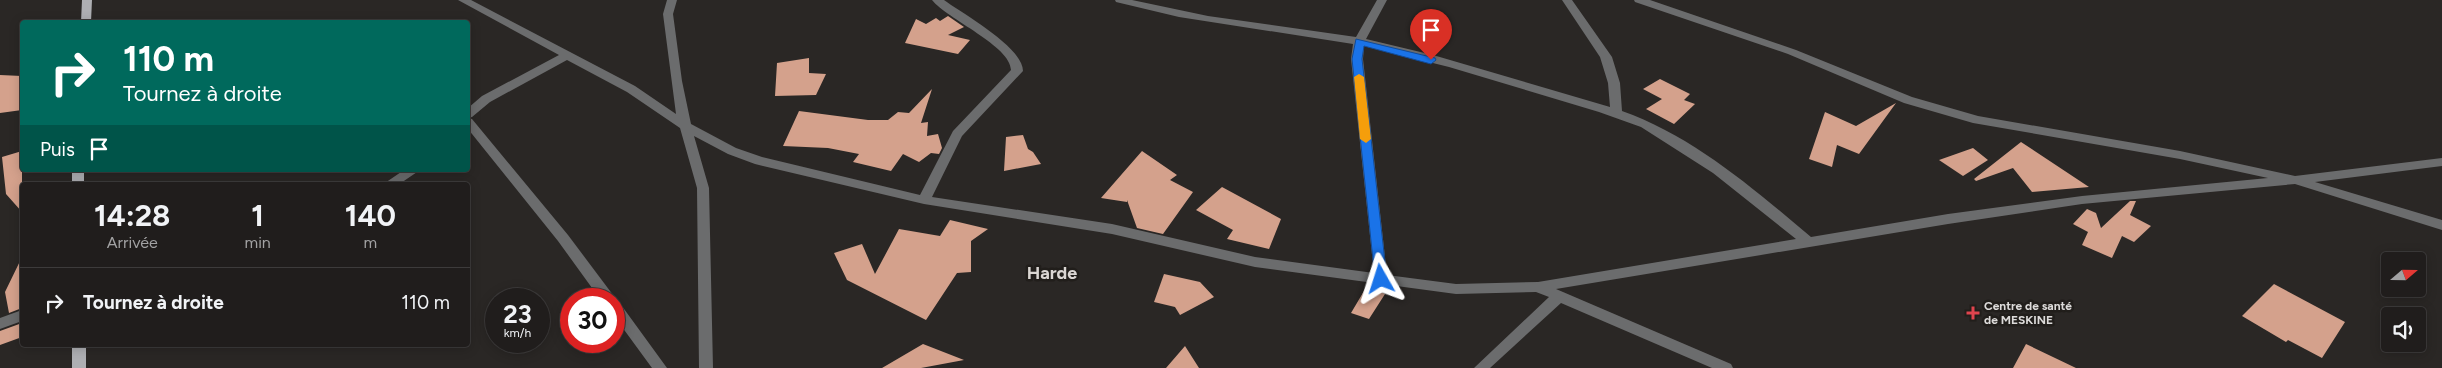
<!DOCTYPE html>
<html lang="fr">
<head>
<meta charset="utf-8">
<style>
	:root { --surface:#201d1c; --page:#282625; --text:#f1f3f6; --muted:#a2a2a3; --line:#3d3b3b }
	body { margin:0; font-family:Figtree,sans-serif; background:var(--page); color:var(--text); height:100vh; display:flex; flex-direction:column; font-size:19px; white-space:nowrap }
	* { box-sizing:border-box; margin:0 }
	p { font-size:16px; color:var(--muted) }
	.icon { flex:none; width:28px; height:28px; fill:none; stroke:currentColor; stroke-width:2; stroke-linecap:round; stroke-linejoin:round }
	.map { position:relative; flex:1; overflow:hidden }
	.side { position:absolute; left:20px; top:182px; width:450px; height:165px; display:flex; flex-direction:column; background:var(--surface); border-radius:5px; box-shadow:0 2px 12px #0003,0 0 0 1px var(--line) }
	.side>* { flex:none }
	.banner { position:absolute; left:20px; top:20px; width:450px; height:152px; border-radius:5px; box-shadow:0 2px 12px #0003,0 0 0 1px var(--line); background:#00695c; color:#fff; overflow:hidden }
	.needle { width:32px; rotate:70deg }
	.buttons { position:absolute; left:2381px; top:252px; display:grid; gap:10px }
	.buttons a { display:grid; place-items:center; width:45px; height:45px; border-radius:5px; background:var(--surface); box-shadow:0 2px 12px #0003,0 0 0 1px var(--line); font-size:25px }
	.speed { position:absolute; left:485px; top:288px; display:flex; gap:10px; font-size:25px; font-weight:700; text-align:center }
	.speed>* { display:grid; place-content:center; width:65px; height:65px; border-radius:50%; background:var(--surface); box-shadow:0 2px 12px #0003,0 0 0 1px var(--line); line-height:1 }
	.speed small { font-size:12px; font-weight:400 }
	.speed .limit { border:8px solid #d22; background:#fff; color:#111 }
	.pin { position:absolute; display:grid; place-items:center; width:42px; height:42px; color:#fff; margin:-51px -21px; border-radius:50% 50% 50% 0; rotate:-45deg; box-shadow:0 0 5px #0007 }
	.pin .icon { rotate:45deg }
	.me { position:absolute; width:55px; margin:-28px; rotate:354deg; stroke-linejoin:round; filter:drop-shadow(0 0 4px #0008) }
	.turn { display:flex; align-items:center; gap:18px; height:105px; padding:0 20px; font-size:22px }
	.turn .icon { width:65px; height:65px; stroke-width:2.5 }
	.turn b { display:block; font-size:35px; line-height:42px }
	.then { display:flex; align-items:center; height:48px; padding:0 20px; background:#0003; gap:10px; font-size:19px }
	.eta { display:flex; justify-content:space-evenly; align-items:center; height:85px; text-align:center }
	.eta b { font-size:30px; font-weight:700; line-height:35px }
	ul { padding:0; list-style:none }
	li { display:flex; align-items:center; gap:15px; height:70px; padding:0 20px; border-top:1px solid var(--line) }
	li div { flex:1 }
	li b { display:block; font-size:19px }
	li em { font-style:normal }
	.map>svg:first-child { display:block }
	.building { fill:#d4a18c }
	.lines { fill:none; stroke-linecap:round; stroke-linejoin:round }
	.minor { fill:#6b6c6d; fill-rule:evenodd }
	.major { fill:#aeafb3; fill-rule:evenodd }
	.route { fill:#1a73e8; stroke:#114b97 }
	.slow { fill:#f59e0b }
	.health-dot { fill:#e0444e; stroke:#211e1b; stroke-width:2 }
	.labels { text-anchor:middle; dominant-baseline:central; stroke-width:5; stroke-linejoin:round; paint-order:stroke }
	.poi-label { font-size:12px; font-weight:bold; fill:#dddbda; stroke:#211e1b; text-anchor:start }
	.district-label { font-size:18px; font-weight:bold; fill:#dad6d3; stroke:#211e1b }
</style>
</head>
<body>
<div class="map">
<svg width="2442" height="368" viewBox="0 0 2442 368">
	<rect width="100%" height="100%" fill="#2a2725"/>
	<!-- building -->
	<path class="building" d="M948,16l16,11 -16,8 22,5 -12,14 -53,-11 11,-24 10,5 10,-6 4,3z
		M809,58v15l17,1 -10,21 -41,1 2,-33z
		M0,75l22,1v34l-22,3z
		M1660,79l30,15 -6,6 11,4 -21,20 -28,-15 16,-10 -19,-10z
		M932,89l-11,34 7,-1 -1,14 11,-2 4,14 -3,6 -8,-1 -12,9 -16,-8 -12,17 -38,-9 6,-8 -31,-6 -45,-2 16,-35 69,9h20l10,-8 11,1z
		M1896,103l-37,51 -22,-9 -5,22 -23,-8 16,-47 31,14z
		M1023,135l5,14 5,3 8,12 -37,7 2,-34z
		M2021,142l68,45 -57,5 -19,-24 -37,13 -2,-2z
		M1973,148l15,12 -25,16 -24,-16z
		M22,151v61l-16,-18 -4,-37z
		M1142,151l35,24 -7,5 23,12 -30,42 -26,-6 -10,-28v2l-26,-4z
		M1222,187l59,32 -12,30 -42,-10 6,-9 -37,-20z
		M2130,201h6l-6,14 21,11 -17,16 -12,-6 -10,22 -30,-13 6,-13 -15,-8 14,-15 9,4 5,15z
		M950,220l38,9 -17,12v31l-14,1 -31,47 -79,-40 -13,-27 28,-9 13,30 24,-45 41,7z
		M22,257v51l-13,5 -4,-21z
		M1164,274l36,8 14,15 -34,18 -5,-8 -21,-5z
		M2274,284l71,38 -23,36 -34,-18 -2,2 -44,-26z
		M1367,286l18,8 -16,25 -18,-6z
		M22,323v14l-22,8v-14z
		M923,344l41,16 -43,8h-39z
		M2026,344l50,24h-63z
		M1185,346l14,22h-33z"/>
	<g class="lines">
		<!-- minor -->
		<path class="minor" d="M458,0h13l164,86 41,28 -13,-100 4,-14h10l-4,14 9,67 9,43 45,24 26,9 158,38 33,-64 58,-61c0,-24 -64,-51 -79,-70h12c19,14 79,47 79,71l-61,65 -30,61 180,27 143,33 119,16 -23,-214 2,-15 -174,-27 -63,-15 -1,-2h17l76,16 148,21 21,-37h10l-21,39 67,16 177,52 -2,-24 -8,-26 -38,-57h10l40,57 8,26 2,28c71,25 132,78 189,126l137,-23 134,-18 186,-18 -88,-19 -207,-36 -69,-20 -116,-49 -153,-52 -1,-2h16l146,50 116,47 66,19 202,35 115,25 147,-18v8l-127,16 127,38v10l-147,-46 -213,20 -134,20 -392,65 175,75 2,4h-21l-151,-65 -71,65h-16l75,-71 -13,-5 -80,2 -201,-27 -143,-33 -188,-30 -169,-40 -27,-10 -34,-18 15,52 4,180h-14l-2,-180 -17,-60 -53,-36 -60,-32 -77,42 -18,15 -4,1v-10l14,-12 77,-41zM1364,46l85,21 150,45 42,15 72,46 83,66 -258,43 -82,2 -69,-9 -24,-216z
			M468,118l4,1 96,116 45,60 2,4 -1,2 5,1 48,66h-15l-38,-52v-17h-14l-42,-58 -90,-112z
			M404,170h16l-22,15h-16z
			M22,310v11l-22,8v-11z"/>
		<!-- major -->
		<path class="major" d="M82,0h10l-1,22h-10z
			M72,170h12v15h-12z
			M72,345h14v23h-14z"/>
	</g>
	<!-- route -->
	<path class="route" d="M1356,39l79,19 1,2 -5,4 -67,-18 -2,13 25,220 -6,5 -6,-5 -23,-220z"/>
	<!-- slow -->
	<path class="slow" d="M1359,74l5,3 7,62 -5,4 -6,-4 -6,-62z"/>
	<!-- markers -->
	<path class="health-dot" d="M1970.5 305.5h5v5h5v5h-5v5h-5v-5h-5v-5h5z"/>
	<g class="labels">
		<!-- poi labels -->
		<g class="poi-label">
			<text x="1984" y="306">Centre de santé<tspan x="1984" dy="14">de MESKINE</tspan></text>
		</g>
		<!-- district labels -->
		<g class="district-label">
			<text x="1052" y="273">Harde</text>
		</g>
	</g>
</svg>
<div class="buttons">
<a><svg class="needle" viewBox="-14 -14 28 28"><path d="M0-13l5 13h-10z" fill="#e53935"/><path d="M0 13l5-13h-10z" fill="#a2a2a3"/></svg></a>
<a><svg class="icon" aria-label="sound" viewBox="0 0 24 24"><path d="M4 9h4l5-4v14l-5-4H4zM17 9q2 3 0 6"/></svg></a>
</div>
<div class="speed"><div>23<small>km/h</small></div><div class="limit">30</div></div>
<div class="pin" style="left:1431px;top:60px;background:#d93025"><svg class="icon" aria-label="arrive" viewBox="0 0 24 24"><path d="M6 21V4h12l-3 4 3 4H6"/></svg></div>
<svg class="me" style="left:1381px;top:279px" viewBox="-20 -20 40 40"><path d="M0-17L14 15 0 8-14 15z" fill="#1a73e8" stroke="#fff" stroke-width="4"/></svg>
<div class="banner">
<div class="turn"><svg class="icon" aria-label="right" viewBox="0 0 24 24"><path d="M7 20v-9h11M14 6l5 5-5 5"/></svg><div><b>110 m</b>Tournez à droite</div></div>
<div class="then">Puis<svg class="icon" aria-label="arrive" viewBox="0 0 24 24"><path d="M6 21V4h12l-3 4 3 4H6"/></svg></div>
</div>
<section class="side">
<div class="eta">
<div><b>14:28</b><p>Arrivée</p></div>
<div><b>1</b><p>min</p></div>
<div><b>140</b><p>m</p></div>
</div>
<ul>
<li><svg class="icon" aria-label="right" viewBox="0 0 24 24"><path d="M7 20v-9h11M14 6l5 5-5 5"/></svg><div><b>Tournez à droite</b></div><em>110 m</em></li>
</ul>
</section>
</div>
</body>
</html>
